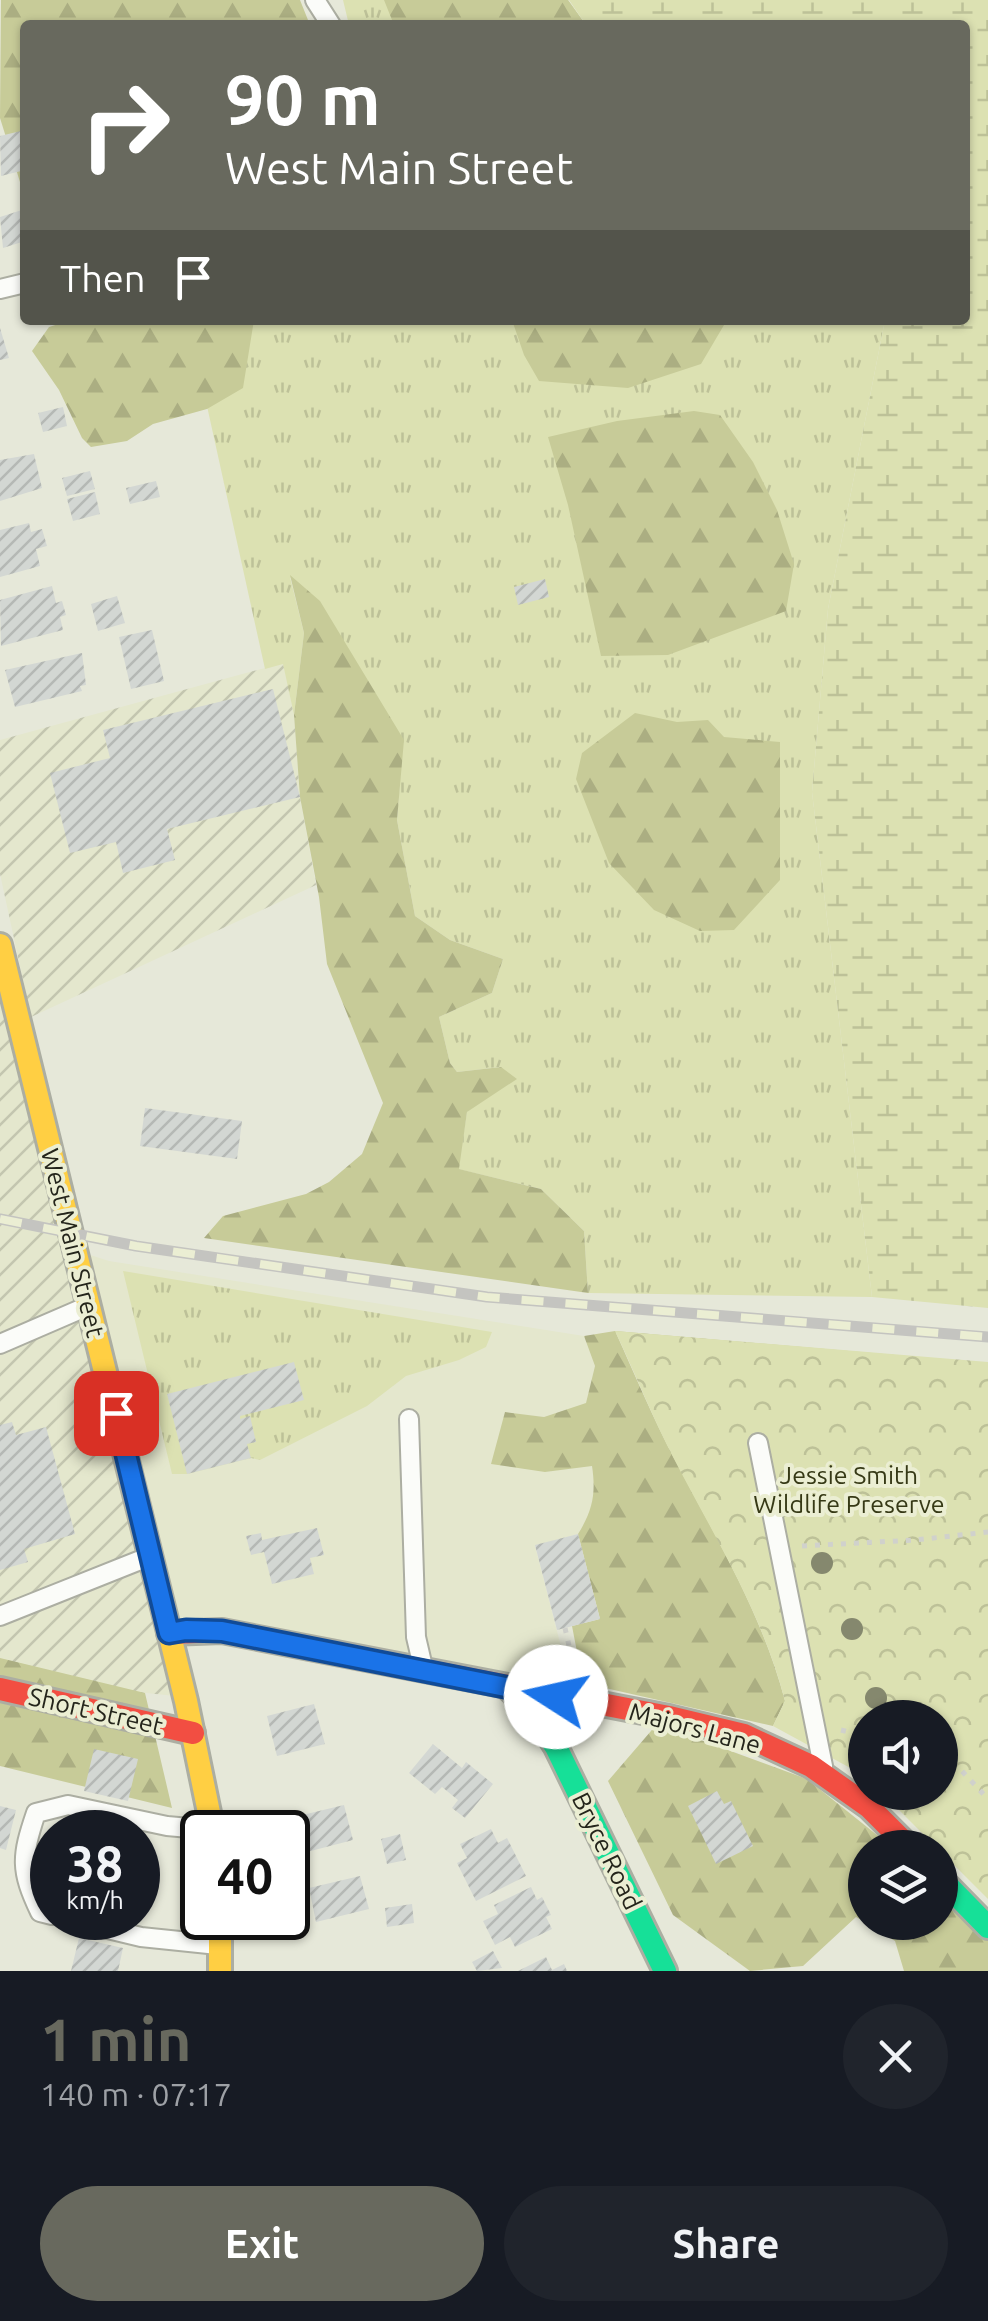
<!DOCTYPE html>
<html lang="en">
<head>
<meta charset="utf-8">
<style>
	:root { --surface:#171b24; --page:#20242c; --text:#f1f3f6; --muted:#9ea1a6; --accent:#68695e }
	body { margin:0; font-family:Ubuntu,sans-serif; background:var(--page); color:var(--text); height:100vh; display:flex; flex-direction:column; font-size:38px; white-space:nowrap }
	* { box-sizing:border-box; margin:0 }
	p { font-size:32px; color:var(--muted) }
	.icon { flex:none; width:55px; height:55px; fill:none; stroke:currentColor; stroke-width:2; stroke-linecap:round; stroke-linejoin:round }
	.map { position:relative; height:1971px; overflow:hidden }
	.sheet { display:flex; flex-direction:column; background:var(--surface); flex:1 }
	.sheet>* { flex:none }
	.hud { position:absolute; left:20px; top:20px; width:950px; height:305px; border-radius:10px; box-shadow:0 2px 8px #0004; background:#68695e; color:#fff; overflow:hidden }
	.buttons { position:absolute; left:848px; top:1700px; display:grid; gap:20px }
	.buttons a { display:grid; place-items:center; width:110px; height:110px; border-radius:50%; background:var(--surface); box-shadow:0 2px 8px #0004; font-size:50px }
	.speed { position:absolute; left:30px; top:1810px; display:flex; gap:20px; font-size:50px; font-weight:700; text-align:center }
	.speed>* { display:grid; place-content:center; width:130px; height:130px; border-radius:50%; background:var(--surface); box-shadow:0 2px 8px #0004; line-height:1 }
	.speed small { font-size:25px; font-weight:400 }
	.speed .limit { border:5px solid #111; border-radius:15px; background:#fff; color:#111 }
	.pin { position:absolute; display:grid; place-items:center; width:85px; height:85px; color:#fff; margin:-42px; border-radius:20px; box-shadow:0 5px 15px #0006 }
	.me { position:absolute; width:110px; margin:-55px; rotate:280deg; stroke-linejoin:round; filter:drop-shadow(0 0 8px #0008) }
	.turn { display:flex; align-items:center; gap:35px; height:210px; padding:0 40px; font-size:45px }
	.turn .icon { width:130px; height:130px; stroke-width:2.5 }
	.turn b { display:block; font-size:70px; line-height:85px }
	.then { display:flex; align-items:center; height:95px; padding:0 40px; background:#0003; gap:20px; font-size:38px }
	.round { display:grid; place-items:center; flex:none; width:105px; height:105px; border-radius:52px; background:var(--page) }
	.overview { display:flex; align-items:center; justify-content:space-between; height:170px; padding:0 40px }
	h1 { font-size:60px; font-weight:700; line-height:75px; color:var(--accent) }
	.button { display:flex; gap:20px; margin-top:auto; padding:20px 40px }
	.button a { flex:1; height:115px; border-radius:60px; background:var(--accent); color:#fff; font-size:40px; font-weight:700; line-height:115px; text-align:center }
	.button a+a { background:var(--page); color:var(--text) }
	.map>svg:first-child { display:block }
	.built { fill:#e4e7cd }
	.industrial { fill:url(#industrial-furrows) }
	.grass { fill:url(#grass-tufts) }
	.forest { fill:url(#forest-firs) }
	.wetland { fill:url(#wetland-marsh) }
	.park { fill:url(#park-crowns) }
	.building { fill:url(#building-hatch) }
	.lines { fill:none; stroke-linecap:round; stroke-linejoin:round }
	.lane-casing { stroke:#acaea2; stroke-width:22 }
	.fast-casing { stroke:#acaea2; stroke-width:28 }
	.slow-casing { stroke:#acaea2; stroke-width:28 }
	.jam-casing { stroke:#acaea2; stroke-width:28 }
	.path { stroke:#d0d1cc; stroke-width:5; stroke-dasharray:5 8; stroke-linecap:butt }
	.lane { stroke:#fbfcf9; stroke-width:18 }
	.fast { stroke:#16e098; stroke-width:22 }
	.slow { stroke:#ffcf43; stroke-width:22 }
	.jam { stroke:#f24e42; stroke-width:22 }
	.rail-casing { stroke:#c4c4c0; stroke-width:11 }
	.rail { stroke:#ebeed3; stroke-width:8; stroke-dasharray:22; stroke-linecap:butt }
	.tree { fill:#85886e }
	.route-casing { stroke:#114b97; stroke-width:25 }
	.route { stroke:#1a73e8; stroke-width:18 }
	.labels { text-anchor:middle; dominant-baseline:central; stroke-width:8; stroke-linejoin:round; paint-order:stroke }
	.street-label { font-size:25px; fill:#24251b; stroke:#ebeed3 }
	.park-label { font-size:25px; fill:#363916; stroke:#ebeed3 }
</style>
</head>
<body>
<div class="map">
<svg width="988" height="1971" viewBox="0 0 988 1971">
	<defs>
		<pattern id="industrial-furrows" width="10" height="10" patternUnits="userSpaceOnUse" patternTransform="scale(2.5)"><rect width="10" height="10" fill="#e4e7cd"/><path d="M-1 1l2-2M0 10L10 0M9 11l2-2" fill="none" stroke="#c3c6af"/></pattern>
		<pattern id="grass-tufts" width="24" height="20" patternUnits="userSpaceOnUse" patternTransform="scale(2.5)"><rect width="24" height="20" fill="#dce1b2"/><path d="M3 7l-1-3M5 7V3M7 7l1-3M15 17l-1-3M17 17v-4M19 17l1-3" fill="none" stroke="#bdc198"/></pattern>
		<pattern id="forest-firs" width="22" height="20" patternUnits="userSpaceOnUse" patternTransform="scale(2.5)"><rect width="22" height="20" fill="#c7cb98"/><path d="M5 1l3.5 6h-7zM16 11l3.5 6h-7z" fill="#abae82"/></pattern>
		<pattern id="wetland-marsh" width="20" height="14" patternUnits="userSpaceOnUse" patternTransform="scale(2.5)"><rect width="20" height="14" fill="#dce1b2"/><path d="M1 5h8M5 5V1M11 12h8M15 12V8" fill="none" stroke="#bdc198"/></pattern>
		<pattern id="park-crowns" width="20" height="18" patternUnits="userSpaceOnUse" patternTransform="scale(2.5)"><rect width="20" height="18" fill="#dce1b2"/><path d="M2 6a3 3 0 1 1 6 0M12 15a3 3 0 1 1 6 0" fill="none" stroke="#bdc198"/></pattern>
		<pattern id="building-hatch" width="6" height="6" patternUnits="userSpaceOnUse" patternTransform="scale(2.5)"><rect width="6" height="6" fill="#d3d7d3"/><path d="M-1 1l2-2M0 6l6-6M5 7l2-2" fill="none" stroke="#b5b8b5"/></pattern>
	</defs>
	<rect width="100%" height="100%" fill="#e6e8d9"/>
	<!-- built -->
	<path class="built" d="M87,1254l22,7 475,75 11,30 -9,38 -42,13 -39,-4 40,59 47,-7 3,26 -5,24 -12,19 -43,12 38,147 -399,-67z"/>
	<!-- industrial -->
	<path class="industrial" d="M283,663l11,52 6,82 16,88 -285,132 -31,-143v-134z
		M0,945l185,752 -49,-5 -136,-33z"/>
	<!-- grass -->
	<path class="grass" d="M343,0h225l18,25h-237z
		M188,320h697l-57,289 -16,183 60,505 -284,-4 -4,-62 -43,-42 -83,-20 9,-57 34,-45 -44,5 -7,-9 -11,-46 53,-24 11,-34 -53,-19 -35,-24 -18,-96 6,-80 -113,-163 14,56 -10,82 -11,-51 -18,5z
		M123,1271l369,61 -6,15 -27,13 -53,16 -39,30 -107,54 -9,-2 -64,16h-15z"/>
	<!-- forest -->
	<path class="forest" d="M1,0h299l10,25h-285v173l-25,-80z
		M384,0h184l18,25h-192z
		M71,320h183l-11,68 -36,21 -54,15 -26,17 -36,6 -9,-9 -23,-48 -27,-39 17,-24z
		M512,320h215l-26,44 -73,24 -89,-7 -15,-26z
		M694,411l26,4 33,47 24,48 17,54 -8,47 -118,44 -67,1 -33,-151 -20,-68 69,-16z
		M290,575l30,26 84,139 -7,80 18,96 35,24 53,19 -11,34 -53,24 11,46 7,9 44,-5 16,12 -50,33 -8,57 82,20 43,42 4,62 -384,-55 19,-22 83,-22 23,-12 33,-28 21,-51 -56,-139 -8,-67 -19,-100 -6,-82 10,-82z
		M635,713l42,9 31,-2 16,17 56,5v138l-46,50 -34,1 -46,-21 -45,-47 -33,-84 6,-26z
		M615,1331l373,32 -372,-30c19,42 37,85 58,125 42,80 88,155 111,243l-12,25 -190,-43 -11,-57 28,-7 -22,-85c15,-24 18,-41 14,-68l-47,6 -54,-8 14,-52 39,5 42,-14 9,-37 -11,-30z
		M0,1658l145,35 27,115 -172,-42z
		M657,1724l150,55 85,68 -27,1v74l-9,-5 -53,49 -53,5 -77,-56 -65,-134z
		M940,1893l48,45v33h-84l-9,-30 -30,-18 75,-1z"/>
	<!-- wetland -->
	<path class="wetland" d="M569,0h419v1308l-116,-11 -60,-505 16,-183 57,-289h80v-295h-379z"/>
	<!-- park -->
	<path class="park" d="M615,1331l373,31v537l-106,-106 58,-1v-74h-75v58l-92,-50 12,-25c-23,-89 -70,-163 -112,-244 -21,-41 -38,-84 -58,-126z"/>
	<!-- building -->
	<path class="building" d="M25,130v40l-24,6 -1,-40z
		M22,210l3,31 -22,7 -3,-31z
		M0,328l9,30 -9,2z
		M63,407l4,19 -24,6 -5,-19z
		M34,454l8,34 -42,13v-41z
		M90,471l5,18 -28,7 -5,-18z
		M156,481l4,16 -30,7 -4,-16z
		M95,492l5,22 -27,7 -6,-22z
		M29,523l2,9 11,-3 5,17 -11,3 4,17 -40,11v-47z
		M545,579l4,18 -31,8 -4,-18z
		M52,586l4,17 6,-2 4,14 -6,2 3,13 -62,16 -1,-46z
		M117,596l8,27 -27,8 -7,-27z
		M152,630l12,51 -33,8 -12,-52z
		M82,653l4,32 -6,1 2,5 -67,16 -10,-37z
		M273,689l27,108 -133,32 8,31 -52,13 -7,-31 -46,11 -20,-80 60,-15 -7,-28z
		M145,1108l97,13 -5,38 -97,-13z
		M294,1362l10,38 -64,16v3l10,-3 6,26 -9,2 4,14 -64,16 -20,-80z
		M12,1422l4,13 30,-8 29,107 -51,15 4,13 -28,8v-145z
		M317,1528l7,27 -14,3 4,16 -42,10 -8,-32 -13,3 -5,-19 15,-3 1,7z
		M578,1534l22,85 -43,11 -22,-85z
		M314,1704l11,40 -48,12 -10,-40z
		M433,1744l29,24 4,-6 27,22 -28,34 -13,-10 6,-8 -16,-13 -7,7 -26,-21z
		M94,1749l44,10 -10,42 -44,-10z
		M717,1791l7,13 7,-3 22,45 -37,18 -28,-58z
		M344,1805l9,35 -50,13 -9,-36z
		M0,1806l16,4 -10,40 -6,-2z
		M95,1816l44,10 -2,6h-46z
		M491,1829l7,14 9,-5 19,38 -50,25 -19,-38 10,-5 -7,-14z
		M400,1834l6,26 -19,4 -6,-25z
		M360,1876l9,33 -53,13 -7,-34z
		M531,1887l6,13 5,-3 9,18 -5,2 6,12 -37,18 -5,-10 -15,8 -12,-24 15,-7 -4,-9z
		M412,1904l2,19 -27,4 -2,-19z
		M97,1918h39l-2,10z
		M79,1938l44,10 -5,23h-47z
		M493,1951l9,17 -25,3 -5,-9z
		M546,1957l6,13 12,-6 3,7h-49z"/>
	<g class="lines">
		<defs>
			<path id="lane" d="M315,0l16,25
				M0,289l25,-6
				M0,1344l88,-38
				M409,1419l7,218 7,30
				M758,1443l65,323
				M0,1616l148,-59
				M52,1915l-12,-3c-20,-42 -19,-55 -4,-99l32,-8 99,21 45,4
				M62,1918l79,19 77,8"/>
			<path id="fast" d="M508,1688l26,25 22,34 109,224
				M940,1878l48,49"/>
			<path id="slow" d="M0,945l186,756 27,131
				M220,1918v53"/>
			<path id="jam" d="M169,1633l53,-2 447,86 75,18 67,31 58,41 41,41
				M0,1689l193,44"/>
		</defs>
		<!-- lane casing -->
		<use href="#lane" class="lane-casing"/>
		<!-- fast casing -->
		<use href="#fast" class="fast-casing"/>
		<!-- slow casing -->
		<use href="#slow" class="slow-casing"/>
		<!-- jam casing -->
		<use href="#jam" class="jam-casing"/>
		<!-- path -->
		<path class="path" d="M802,1546l113,-6 73,-8
			M565,1628l7,31
			M841,1730l24,6
			M940,1758l20,11 28,30"/>
		<!-- lane -->
		<use href="#lane" class="lane"/>
		<!-- fast -->
		<use href="#fast" class="fast"/>
		<!-- slow -->
		<use href="#slow" class="slow"/>
		<!-- jam -->
		<use href="#jam" class="jam"/>
		<defs>
			<path id="rail" d="M0,1219l136,27 351,51 501,40"/>
		</defs>
		<!-- rail casing -->
		<use href="#rail" class="rail-casing"/>
		<!-- rail -->
		<use href="#rail" class="rail"/>
	</g>
	<!-- trees -->
	<g class="tree">
		<circle cx="822" cy="1563" r="11"/>
		<circle cx="852" cy="1629" r="11"/>
		<circle cx="876" cy="1698" r="11"/>
	</g>
	<g class="lines">
		<defs>
			<path id="route" d="M116,1413l53,220 17,-3 36,1 334,66"/>
		</defs>
		<!-- route casing -->
		<use href="#route" class="route-casing"/>
		<!-- route -->
		<use href="#route" class="route"/>
	</g>
	<g class="labels">
		<!-- street labels -->
		<g class="street-label">
			<text transform="translate(73 1243) rotate(76)">West Main Street</text>
			<text transform="translate(96 1711) rotate(13)">Short Street</text>
			<text transform="translate(695 1728) rotate(15)">Majors Lane</text>
			<text transform="translate(607 1851) rotate(64)">Bryce Road</text>
		</g>
		<!-- park labels -->
		<g class="park-label">
			<text x="849" y="1475">Jessie Smith<tspan x="849" dy="29">Wildlife Preserve</tspan></text>
		</g>
	</g>
</svg>
<div class="buttons">
<a><svg class="icon" aria-label="sound" viewBox="0 0 24 24"><path d="M4 9h4l5-4v14l-5-4H4zM17 9q2 3 0 6"/></svg></a>
<a><svg class="icon" aria-label="layers" viewBox="0 0 24 24"><path d="M12 4l9 5-9 5-9-5zM3 14l9 5 9-5"/></svg></a>
</div>
<div class="speed"><div>38<small>km/h</small></div><div class="limit">40</div></div>
<div class="pin" style="left:116px;top:1413px;background:#d93025"><svg class="icon" aria-label="arrive" viewBox="0 0 24 24"><path d="M6 21V4h12l-3 4 3 4H6"/></svg></div>
<svg class="me" style="left:556px;top:1697px" viewBox="-20 -20 40 40"><circle r="19" fill="#fff"/><path d="M0-13L10 11 0 6-10 11z" fill="#1a73e8"/></svg>
<div class="hud">
<div class="turn"><svg class="icon" aria-label="right" viewBox="0 0 24 24"><path d="M7 20v-9h11M14 6l5 5-5 5"/></svg><div><b>90 m</b>West Main Street</div></div>
<div class="then">Then<svg class="icon" aria-label="arrive" viewBox="0 0 24 24"><path d="M6 21V4h12l-3 4 3 4H6"/></svg></div>
</div>
</div>
<section class="sheet">
<div class="overview"><div><h1>1 min</h1><p>140 m · 07:17</p></div><a class="round"><svg class="icon" aria-label="close" viewBox="0 0 24 24"><path d="M6 6l12 12M18 6L6 18"/></svg></a></div>
<div class="button"><a>Exit</a><a>Share</a></div>
</section>
</body>
</html>
